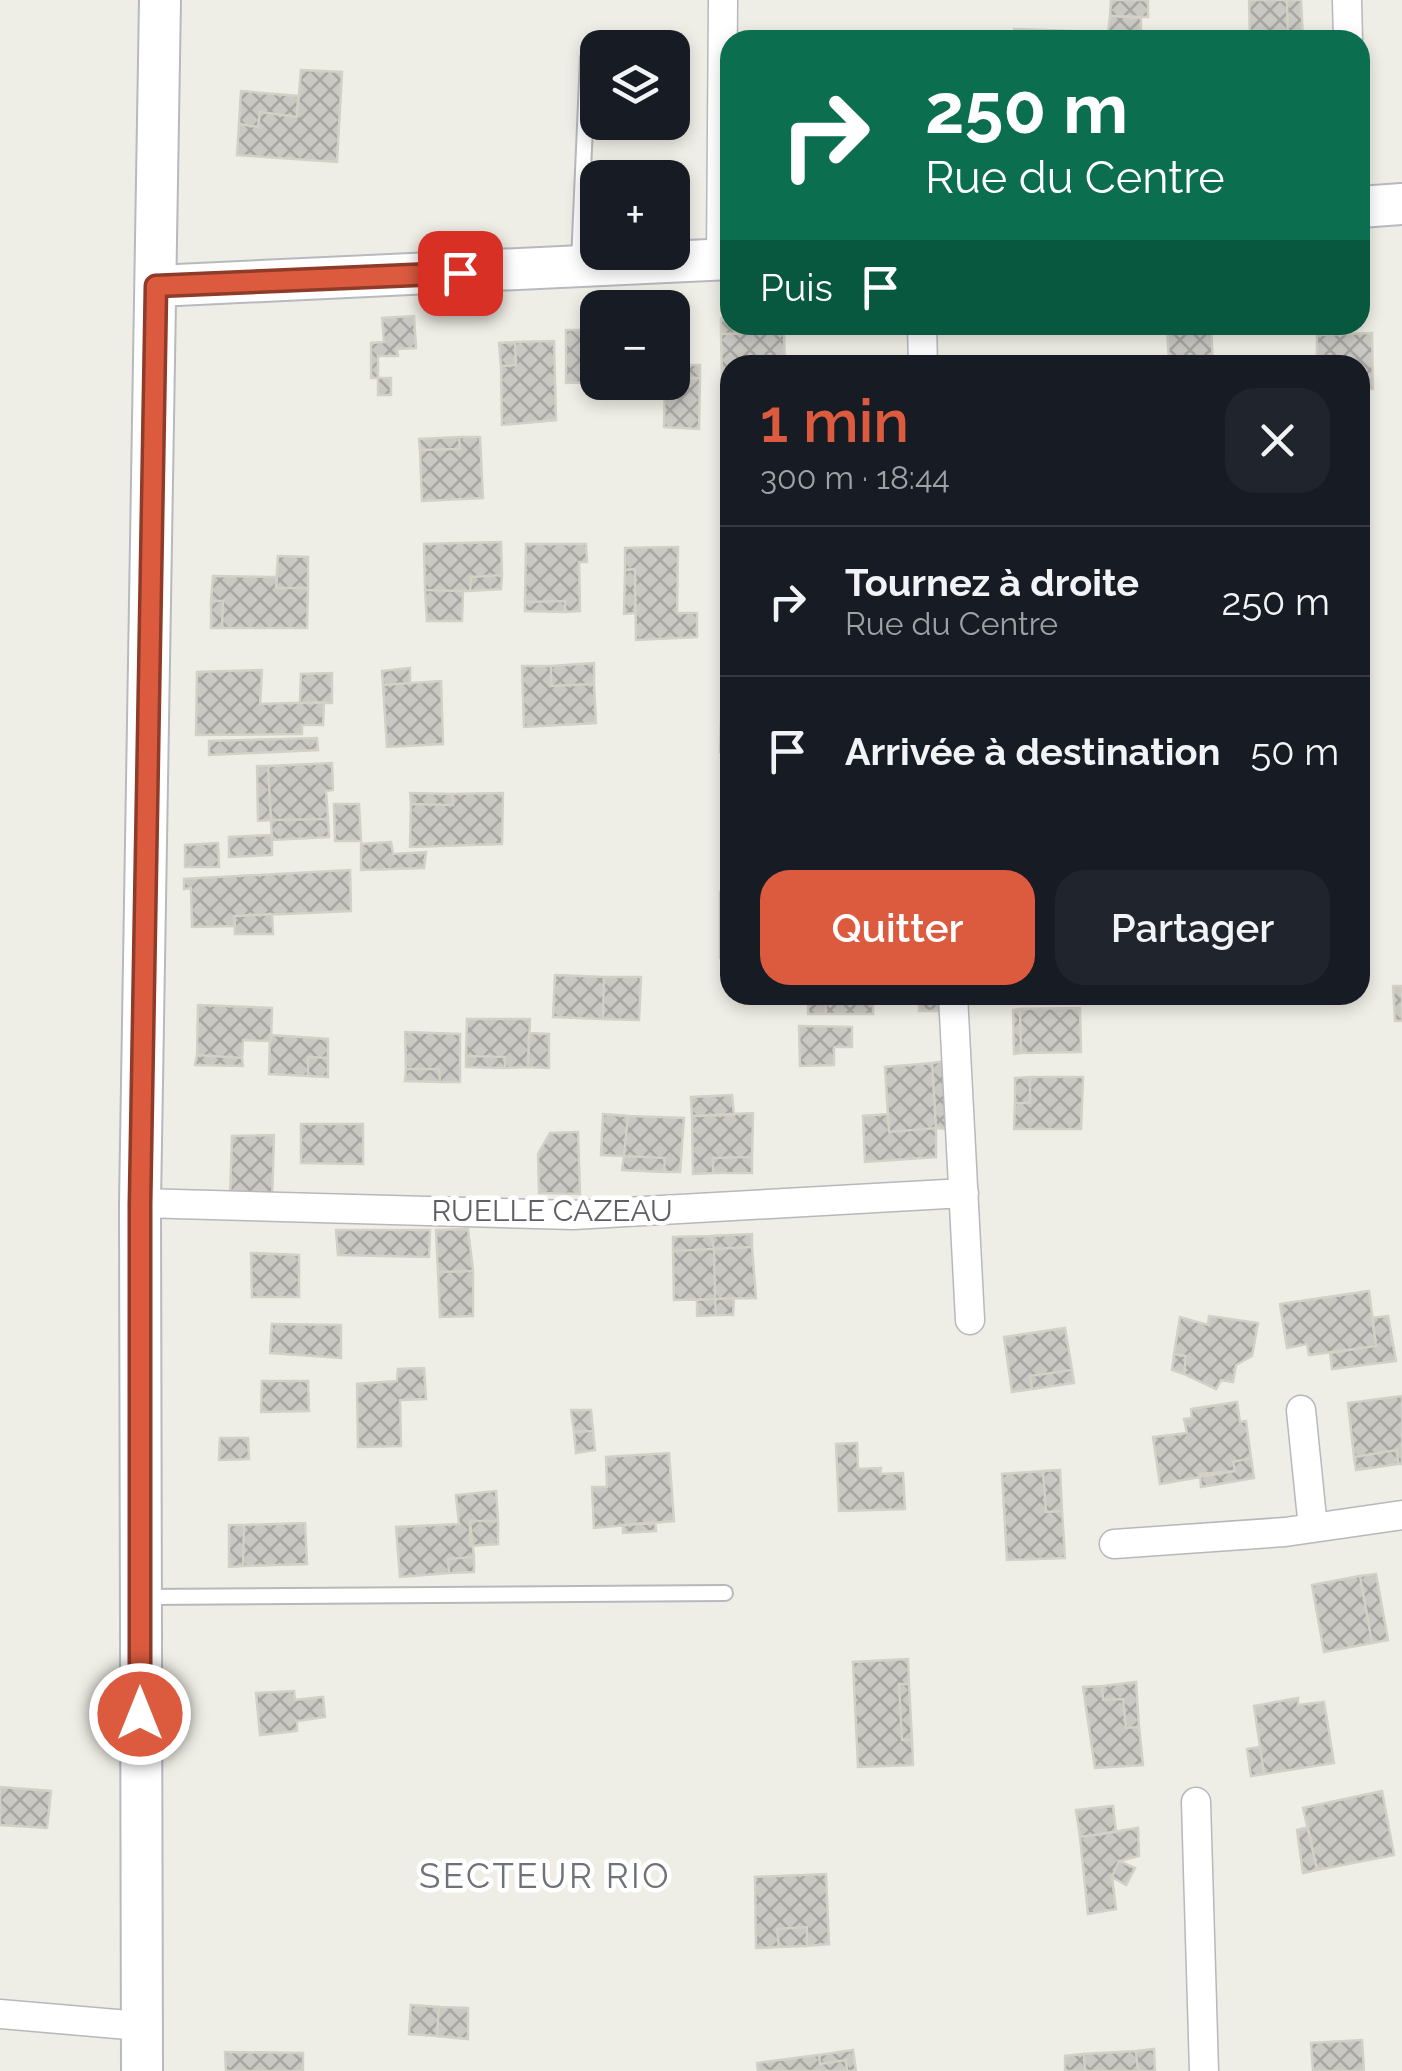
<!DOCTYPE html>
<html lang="fr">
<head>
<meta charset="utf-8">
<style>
	:root { --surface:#171b24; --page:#20242c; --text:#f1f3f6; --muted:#9ea1a6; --line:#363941; --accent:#dc5b3f }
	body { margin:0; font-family:Raleway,sans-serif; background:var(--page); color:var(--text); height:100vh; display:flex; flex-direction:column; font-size:38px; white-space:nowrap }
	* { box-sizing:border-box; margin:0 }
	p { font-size:32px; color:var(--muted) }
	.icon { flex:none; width:55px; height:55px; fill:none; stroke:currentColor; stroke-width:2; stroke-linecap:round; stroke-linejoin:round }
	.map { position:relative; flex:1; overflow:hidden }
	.details { position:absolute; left:720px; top:355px; width:650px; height:650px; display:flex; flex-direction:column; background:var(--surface); border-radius:30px; box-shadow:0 5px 15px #0003 }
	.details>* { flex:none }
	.hud { position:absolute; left:720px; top:30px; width:650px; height:305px; border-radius:30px; box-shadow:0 5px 15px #0003; background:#0b6e4f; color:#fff; overflow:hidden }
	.controls { position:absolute; left:580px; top:30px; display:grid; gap:20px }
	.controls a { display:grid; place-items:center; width:110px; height:110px; border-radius:20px; background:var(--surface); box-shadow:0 5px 15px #0003; font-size:50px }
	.pin { position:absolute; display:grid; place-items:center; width:85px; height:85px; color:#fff; margin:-42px; border-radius:20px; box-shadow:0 5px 15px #0006 }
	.me { position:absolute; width:110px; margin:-55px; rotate:0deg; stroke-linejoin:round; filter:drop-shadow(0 0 8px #0008) }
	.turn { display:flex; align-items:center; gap:35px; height:210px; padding:0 40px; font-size:45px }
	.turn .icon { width:130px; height:130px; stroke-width:2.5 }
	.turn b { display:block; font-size:70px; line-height:85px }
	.then { display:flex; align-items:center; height:95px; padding:0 40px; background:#0003; gap:20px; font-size:38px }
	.round { display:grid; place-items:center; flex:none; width:105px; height:105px; border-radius:30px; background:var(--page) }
	.summary { display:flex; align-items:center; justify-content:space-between; height:170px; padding:0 40px }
	h1 { font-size:60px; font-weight:600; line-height:75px; color:var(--accent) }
	.button { display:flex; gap:20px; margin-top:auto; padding:20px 40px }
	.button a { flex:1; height:115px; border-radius:30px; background:var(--accent); color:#fff; font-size:40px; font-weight:600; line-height:115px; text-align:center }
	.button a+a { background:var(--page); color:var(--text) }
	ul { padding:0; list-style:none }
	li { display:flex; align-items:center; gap:30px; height:150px; padding:0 40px; border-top:2px solid var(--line) }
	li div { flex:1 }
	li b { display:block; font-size:38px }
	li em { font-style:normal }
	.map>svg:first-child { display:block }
	.building { fill:url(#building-cross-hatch); stroke:#d3d0c5; stroke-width:2.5 }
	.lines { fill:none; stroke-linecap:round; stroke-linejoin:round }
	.lane-casing { stroke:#b6b8bc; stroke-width:18 }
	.street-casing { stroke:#b6b8bc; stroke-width:31 }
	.secondary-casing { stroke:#b7b9bf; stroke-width:44 }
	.lane { stroke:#fff; stroke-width:14 }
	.street { stroke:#fff; stroke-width:28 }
	.secondary { stroke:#fff; stroke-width:40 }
	.route-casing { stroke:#8f3b29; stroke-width:25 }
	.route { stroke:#dc5b3f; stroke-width:18 }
	.labels { text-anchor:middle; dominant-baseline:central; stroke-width:9; stroke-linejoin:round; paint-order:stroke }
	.street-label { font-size:30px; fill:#5e6065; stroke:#fff }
	.quarter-label { font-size:35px; letter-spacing:2.5px; fill:#6f7277; stroke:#fff }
</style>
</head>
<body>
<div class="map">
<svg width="1402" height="2071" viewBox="0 0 1402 2071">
	<defs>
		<pattern id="building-cross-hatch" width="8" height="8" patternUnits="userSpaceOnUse" patternTransform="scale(2.5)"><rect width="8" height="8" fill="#cac8c3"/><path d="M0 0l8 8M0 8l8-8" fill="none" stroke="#a7a6a2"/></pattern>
	</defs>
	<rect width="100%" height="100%" fill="#efeee6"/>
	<!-- building -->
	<path class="building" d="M1111,0h37v17l-38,-1z
		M1249,0h38l1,40h-38z
		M1287,0h14l2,40h-15z
		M1110,16l31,2v22h-17l1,-7 -17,-1z
		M1014,29l111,4 -1,7h-110z
		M301,70l41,2 -5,90 -100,-7 2,-31 19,3 2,-15 37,5z
		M241,91l57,5 -1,21 -37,-5 -2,15 -19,-3z
		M414,316l2,32 -19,1 1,7h-20v22h-7v-35l13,-1 -2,-24z
		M721,318h9v7h53l1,8 -63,1z
		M1167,325h44l2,40h-44z
		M566,330h32v52l-32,1z
		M784,333l1,32h-55v13l-8,1 -1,-45z
		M1372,333l1,56h-13v-24h-43v-30z
		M554,341l2,79 -54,5 -1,-59 15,-1 -1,-23z
		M515,342l1,23 -15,1 -2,-23z
		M672,365h10l1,13h17l-1,51 -35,-2 1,-45h7z
		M682,365h18v13h-17z
		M378,378h13v17h-13z
		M459,437h21l3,61 -61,3 -2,-51 40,-1z
		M459,437l1,12 -40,1 -1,-11z
		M501,542l1,33 -31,2 -1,14 -45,-1 -1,-46z
		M526,544h60l1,18h-8l1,49 -15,1v-11l-40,1z
		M678,547l-1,66h20v24l-61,3 -1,-71 -10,1v-22z
		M278,556l30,1v31h-32z
		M635,569v44l-11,1 1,-44z
		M502,575l-1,14 -31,2 1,-14z
		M213,576l64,1 -1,11h32l-1,40h-85l1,-27h-12z
		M425,590l38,1 -1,30h-35z
		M211,601h12l-1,27h-11z
		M565,601v11l-40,-1v-9z
		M594,663v21l-43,2v-20z
		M522,666h29v20l43,-2 2,39 -72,4z
		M410,668v15l-27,2 -1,-14z
		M262,670l-2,34 64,-2 -1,23h-21v9l-106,1 1,-63z
		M332,673v30h-32l1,-29z
		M441,681l2,63 -56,3 -4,-62z
		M722,694h8v58h-10z
		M317,738l1,12 -109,5v-14z
		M332,763l1,27 -7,1 2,28 -57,1 -3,-54z
		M257,766h11l3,54 -13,1z
		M410,793l42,1 1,11 -42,-1z
		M503,793l-1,51 -92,3 1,-43 42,1 -1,-11z
		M334,804h25l2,37h-26z
		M328,819l1,18 -57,3 -1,-20z
		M272,835v20l-43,2v-20z
		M391,842l2,12 33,-2 -2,16 -63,2v-26z
		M218,843l1,24h-34v-22z
		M350,870l1,41 -117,5 1,10 -43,1 -1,-39 -7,1v-10z
		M720,892h10v66h-10z
		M272,914l1,20h-38l-1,-18z
		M555,975l49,2 -1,42 -50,-2z
		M604,977h37l-2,43 -36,-1z
		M1393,986h9v35h-7z
		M808,995h17l1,19h-18z
		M825,995h48v19h-47z
		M919,995h30v16h-30z
		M198,1005l74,3 -1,33 -28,-1 -1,18 -45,-3z
		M1080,1008l1,44 -60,1 -1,-44z
		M1020,1009l1,44 -7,1 -1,-44z
		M467,1019h63l-2,48 -23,1v-11l-39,-1z
		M799,1026l53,1v20h-18v18l-34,1z
		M405,1032l55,2v48h-20l-1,-13h-33z
		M529,1033l20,1v34l-21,-1z
		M270,1035l58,4v19l-20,-1v19l-39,-2z
		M197,1055l45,3 1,8 -48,-1z
		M466,1056l39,1v11l-39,-1z
		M308,1057l20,1v19l-20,-1z
		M945,1061l2,68 -11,-1 -4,-65z
		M932,1063l4,65 -47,4 -4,-65z
		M406,1069h33l1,13 -35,-1z
		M1030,1077h53l-2,52h-67l1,-26h15z
		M1030,1077v26h-15v-25z
		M732,1095l2,20 -42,1 -1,-19z
		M753,1113l-1,44 -39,1v15l-20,1 -1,-58z
		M603,1114l25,2 -4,40 -23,-1z
		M888,1114l1,18 47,-4v29l-71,5 -2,-46z
		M628,1116l56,2 -4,54h-16l1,-14 -41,-2z
		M301,1124h62v40l-62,-1z
		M578,1132l2,62 -41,-1 -1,-39 12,-21z
		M274,1135l-2,66 -42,-1 2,-64z
		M624,1156l41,2 -1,14 -42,-2z
		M752,1157v16h-39v-15z
		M468,1229l5,42 -35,1 -2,-42z
		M336,1230h94l-1,27 -91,-2z
		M752,1234v13l-38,2 -3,-13z
		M711,1236l3,13 -41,2v-14z
		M752,1247l4,51 -41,1 -1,-50z
		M714,1249l1,50 -41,1 -1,-49z
		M251,1253l48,2v42h-47z
		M473,1271v45l-33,1 -2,-45z
		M1369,1291l7,55 -67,9 -2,-11 -20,4 -7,-44z
		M734,1298l-1,17h-17l-1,-16z
		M715,1299l1,16 -19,1v-16z
		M1209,1316l49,7 -6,33 -16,9 -3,17 -12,-2 -5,9 -32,-15 2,-18 -12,-2 6,-37 28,8z
		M1388,1316l8,45 -64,8 -2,-16 46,-7 -4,-28z
		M272,1324l69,1v33l-71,-5z
		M1065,1328l7,42 -42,6 2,13 -20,3 -8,-55z
		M1174,1354l12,2 -2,18 -12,-4z
		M424,1368l2,31 -26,1 1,46 -43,1 -1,-63 40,-3 1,-12z
		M1072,1370l2,13 -42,6 -2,-13z
		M262,1381h46l1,30 -48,1z
		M1402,1396v68h-4l-1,-14 -43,7 -6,-54z
		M1237,1402l3,20 6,-1 5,37 -18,4 2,9 -75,13 -7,-47 34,-4 -3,-14 8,-1 -1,-9z
		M571,1410h20l2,21 -19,1z
		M593,1431l2,19 -19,3 -2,-21z
		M220,1438h28l1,21 -30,1z
		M857,1443l1,26 23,-1 -1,6 23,-1 2,36 -66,2 -3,-67z
		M1397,1450l1,14 -42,6 -2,-13z
		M669,1453l5,68 -80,7 -2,-41h15l-1,-30z
		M1251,1458l3,20 -53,9 -1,-13 35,-3 -2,-9z
		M1060,1470l2,41 -16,1 -3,-41z
		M1043,1471l3,41 16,-1 3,47 -58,2 -5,-86z
		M496,1491l2,30h-28l4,36 -26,2 1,14 -49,4 -4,-50 63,-3 -3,-29z
		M470,1521h28v23l-28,2z
		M655,1522l1,9 -33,2v-8z
		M305,1523l2,41 -64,2 1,-41z
		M229,1525h15l-1,41 -14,1z
		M474,1557v15l-25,1 -1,-14z
		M1376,1574l12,66 -16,3 -12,-67z
		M1360,1576l12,67 -48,9 -12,-67z
		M908,1659l1,25h-10l3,56h10l1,25 -55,2 -5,-105z
		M1136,1682l3,45 -13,1 -3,-29 -20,1 -1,-14z
		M899,1684h10l3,56h-10z
		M1102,1686l1,14 20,-1 3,29 13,-1 4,38 -48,3 -12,-81z
		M294,1691l1,9 28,-3 2,20 -28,4v10l-37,4 -4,-42z
		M1298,1698v7l26,-3 10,61 -70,11 -10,-68z
		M1260,1747l4,27 -13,2 -4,-27z
		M0,1787l51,4 -4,37 -47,-3z
		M1382,1791l12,64 -77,15 -14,-62z
		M1113,1806l3,26 -36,5 -4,-27z
		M1308,1827l9,43 -14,3 -6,-43z
		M1138,1828l1,28 -20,5 -7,16 4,32 -28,5 -8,-77z
		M1119,1861l16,7 -9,17 -14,-8z
		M826,1874l3,70 -22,2v-19l-30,2 2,18 -23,1 -1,-71z
		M807,1927v19l-28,1 -2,-18z
		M411,2005l28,2 -2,29 -28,-2z
		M439,2007l29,1v31l-31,-3z
		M1362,2040l2,31h-51l-2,-28z
		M1154,2049l1,22h-17l-2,-20z
		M853,2050l3,21h-9l-1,-11 -26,4 -1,-9z
		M1136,2051l2,20h-53l-1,-17z
		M225,2052l78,1v18h-77z
		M1084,2054l1,17h-20v-15z
		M819,2055l1,9 26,-4 1,11h-89l-1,-8z"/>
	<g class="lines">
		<defs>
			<path id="lane" d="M579,262l9,-204
				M146,1597l579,-4"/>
			<path id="street" d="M1347,0l1,40
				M721,259l2,-259
				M922,325l1,40
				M953,995l17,325
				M140,1203l433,12 391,-22
				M1301,1410l12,118
				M1114,1544l171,-12 117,-17
				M1196,1802l8,269
				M0,2014l140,12"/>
			<path id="secondary" d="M1360,207l42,-3
				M156,286l574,-27
				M142,2071l-2,-868 20,-1203"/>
		</defs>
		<!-- lane casing -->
		<use href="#lane" class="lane-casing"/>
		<!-- street casing -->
		<use href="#street" class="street-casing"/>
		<!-- secondary casing -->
		<use href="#secondary" class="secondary-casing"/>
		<!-- lane -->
		<use href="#lane" class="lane"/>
		<!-- street -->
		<use href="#street" class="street"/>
		<!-- secondary -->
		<use href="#secondary" class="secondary"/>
	</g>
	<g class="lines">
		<defs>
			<path id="route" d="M140,1714v-510l16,-918 304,-13"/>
		</defs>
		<!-- route casing -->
		<use href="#route" class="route-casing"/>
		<!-- route -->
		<use href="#route" class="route"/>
	</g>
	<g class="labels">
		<!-- street labels -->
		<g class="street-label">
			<text x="552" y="1210">RUELLE CAZEAU</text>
		</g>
		<!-- quarter labels -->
		<g class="quarter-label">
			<text x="545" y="1875">SECTEUR RIO</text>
		</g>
	</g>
</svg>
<div class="controls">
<a><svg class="icon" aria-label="layers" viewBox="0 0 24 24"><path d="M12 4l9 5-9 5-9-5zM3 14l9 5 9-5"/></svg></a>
<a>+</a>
<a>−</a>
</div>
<div class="pin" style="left:460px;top:273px;background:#d93025"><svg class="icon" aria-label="arrive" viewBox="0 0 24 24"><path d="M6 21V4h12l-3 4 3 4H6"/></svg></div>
<svg class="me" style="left:140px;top:1714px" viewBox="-20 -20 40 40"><circle r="17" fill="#dc5b3f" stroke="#fff" stroke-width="3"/><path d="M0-11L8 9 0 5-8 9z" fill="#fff"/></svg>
<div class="hud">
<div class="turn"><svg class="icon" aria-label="right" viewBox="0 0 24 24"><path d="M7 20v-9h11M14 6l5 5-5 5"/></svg><div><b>250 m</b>Rue du Centre</div></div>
<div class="then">Puis<svg class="icon" aria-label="arrive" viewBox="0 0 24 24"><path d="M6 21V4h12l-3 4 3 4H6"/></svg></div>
</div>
<section class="details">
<div class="summary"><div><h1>1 min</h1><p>300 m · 18:44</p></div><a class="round"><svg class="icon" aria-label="close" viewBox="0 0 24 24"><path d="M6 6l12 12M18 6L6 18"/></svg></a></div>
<ul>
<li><svg class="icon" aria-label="right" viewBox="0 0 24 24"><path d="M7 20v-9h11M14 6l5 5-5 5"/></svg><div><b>Tournez à droite</b><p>Rue du Centre</p></div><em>250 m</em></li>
<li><svg class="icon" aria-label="arrive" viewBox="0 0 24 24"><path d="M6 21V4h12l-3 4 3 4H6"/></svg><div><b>Arrivée à destination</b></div><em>50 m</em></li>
</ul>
<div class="button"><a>Quitter</a><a>Partager</a></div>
</section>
</div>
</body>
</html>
